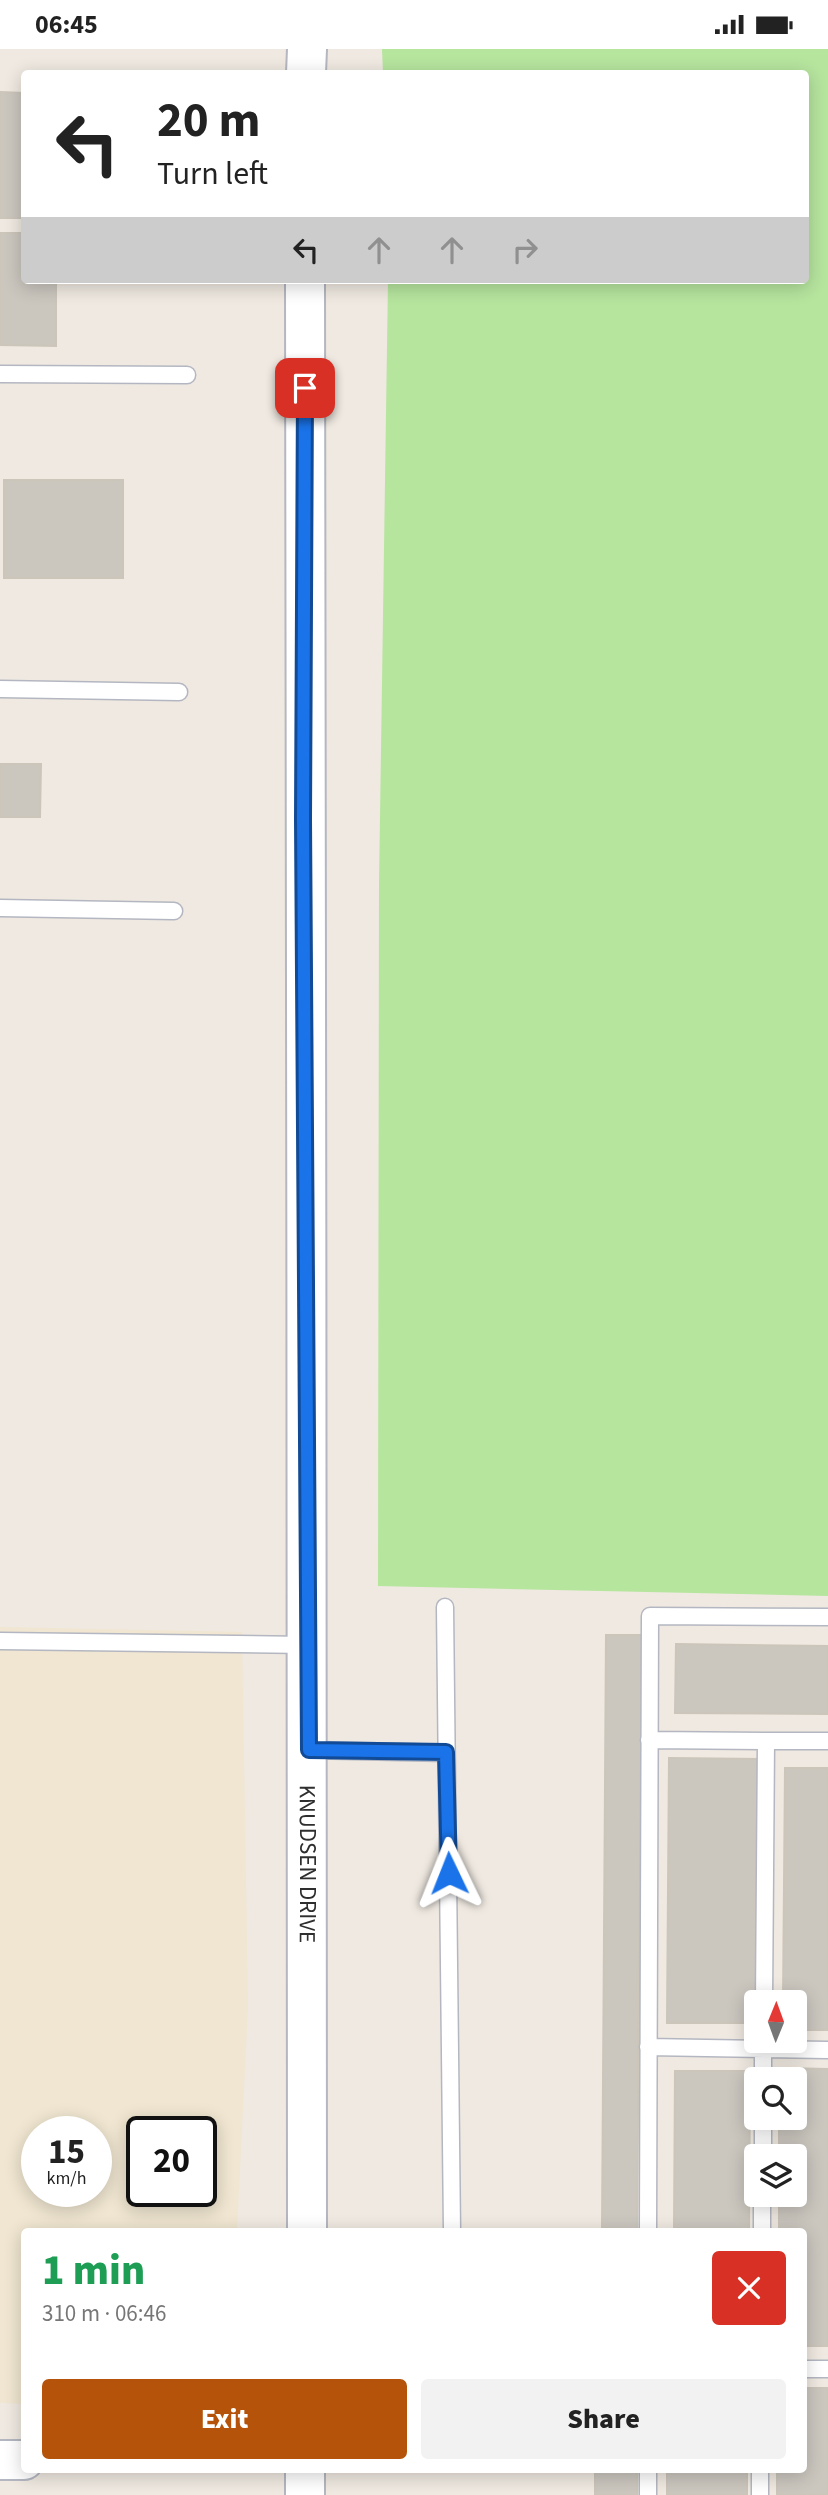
<!DOCTYPE html>
<html lang="en">
<head>
<meta charset="utf-8">
<style>
	:root { --surface:#fff; --page:#f2f2f2; --text:#222; --muted:#767676; --accent:#b45309 }
	body { margin:0; font-family:"Source Sans 3",sans-serif; background:var(--page); color:var(--text); height:100vh; display:flex; flex-direction:column; font-size:26px; white-space:nowrap }
	* { box-sizing:border-box; margin:0 }
	p { font-size:23px; color:var(--muted) }
	.icon { flex:none; width:38px; height:38px; fill:none; stroke:currentColor; stroke-width:2; stroke-linecap:round; stroke-linejoin:round }
	.map { position:relative; flex:1; overflow:hidden }
	.panel { position:absolute; left:21px; top:2179px; width:786px; height:245px; display:flex; flex-direction:column; background:var(--surface); border-radius:7px; box-shadow:0 4px 18px #0003 }
	.panel>* { flex:none }
	.banner { position:absolute; left:21px; top:21px; width:788px; height:214px; border-radius:7px; box-shadow:0 4px 18px #0003; background:#fff; color:var(--text); overflow:hidden }
	.needle { width:46px; rotate:1deg }
	.fabs { position:absolute; left:744px; top:1941px; display:grid; gap:14px }
	.fabs a { display:grid; place-items:center; width:63px; height:63px; border-radius:7px; background:var(--surface); box-shadow:0 4px 18px #0003; font-size:35px }
	.speed { position:absolute; left:21px; top:2067px; display:flex; gap:14px; font-size:35px; font-weight:700; text-align:center }
	.speed>* { display:grid; place-content:center; width:91px; height:91px; border-radius:50%; background:var(--surface); box-shadow:0 4px 18px #0003; line-height:1 }
	.speed small { font-size:18px; font-weight:400 }
	.speed .limit { border:4px solid #111; border-radius:10px; background:#fff; color:#111 }
	.pin { position:absolute; display:grid; place-items:center; width:60px; height:60px; color:#fff; margin:-30px; border-radius:14px; box-shadow:0 4px 10px #0006 }
	.me { position:absolute; width:77px; margin:-38px; rotate:358deg; stroke-linejoin:round; filter:drop-shadow(0 0 5px #0008) }
	.turn { display:flex; align-items:center; gap:24px; height:147px; padding:0 21px; font-size:32px }
	.turn .icon { width:91px; height:91px; stroke-width:2.5 }
	.turn b { display:block; font-size:49px; line-height:60px }
	.lanes { display:flex; align-items:center; height:66px; padding:0 21px; background:#0003; justify-content:center; gap:35px; direction:ltr }
	.lanes .off { opacity:.35 }
	.round { display:grid; place-items:center; flex:none; width:74px; height:74px; border-radius:7px; background:var(--page) }
	.summary { display:flex; align-items:center; justify-content:space-between; height:119px; padding:0 21px }
	h1 { font-size:42px; font-weight:800; line-height:52px; color:#1e9e55 }
	.cta { display:flex; gap:14px; margin-top:auto; padding:14px 21px }
	.cta a { flex:1; height:80px; border-radius:7px; background:var(--accent); color:#fff; font-size:28px; font-weight:800; line-height:80px; text-align:center }
	.cta a+a { background:var(--page); color:var(--text) }
	.status { display:flex; justify-content:space-between; align-items:center; height:49px; padding:0 35px; background:var(--surface); direction:ltr }
	.status svg { height:19px; fill:currentColor }
	.map>svg:first-child { display:block }
	.education { fill:#f0e6d1; fill-rule:evenodd }
	.green { fill:#b6e59e }
	.building { fill:#cbc7bf; stroke:#cbc5ba; stroke-width:2 }
	.lines { fill:none; stroke-linecap:round; stroke-linejoin:round }
	.lane-casing { stroke:#b4b7c1; stroke-width:19 }
	.secondary-casing { stroke:#b4b7c1; stroke-width:42 }
	.lane { stroke:#fff; stroke-width:16 }
	.secondary { stroke:#fff; stroke-width:38 }
	.route-casing { stroke:#114b97; stroke-width:18 }
	.route { stroke:#1a73e8; stroke-width:12 }
	.labels { text-anchor:middle; dominant-baseline:central; stroke-width:5; stroke-linejoin:round; paint-order:stroke }
	.street-label { font-size:23px; fill:#2e2e2e; stroke:#fff }
</style>
</head>
<body>
<div class="status"><b>06:45</b><svg viewBox="0 0 49 12"><path d="M0 12V9h3v3zM5 12V6h3v6zM10 12V3h3v9zM15 12V0h3v12zM26 1h20v11H26zM47 4h2v5h-2z"/></svg></div>
<div class="map">
<svg width="828" height="2446" viewBox="0 0 828 2446">
	<rect width="100%" height="100%" fill="#efe9e1"/>
	<!-- education -->
	<path class="education" d="M0,1578l242,5 6,374 -11,225h-213v173l-24,-1zM37,2082h59v60h-59zM142,2082h59v60h-59z"/>
	<!-- green -->
	<path class="green" d="M382,0h446v1547l-450,-10 1,-701 9,-605h417v-207h-422z"/>
	<!-- building -->
	<path class="building" d="M0,43l24,1v125h-24z
		M0,184h24v47h32v66l-56,-1z
		M4,431h119v98h-119z
		M0,715h41l-1,53h-40z
		M606,1586h36l-5,596h-35z
		M676,1595l152,2v68l-153,-1z
		M669,1709l89,1 -2,264h-89z
		M785,1719h43v262h-34v-28h-11z
		M780,2019l48,1v277h-25v-115h-24v-36h15v-39h-15v-39h15v-38h-14z
		M675,2022h75l-1,160h-75z
		M803,2339h25v107h-51v-26h26z
		M595,2420h42v26h-42z
		M667,2420h80v26h-80z"/>
	<g class="lines">
		<defs>
			<path id="lane" d="M0,325l187,1
				M0,640l179,3
				M0,859l174,3
				M445,1558l7,624
				M0,1592l307,4
				M649,1691l117,1
				M309,1701l137,3
				M764,1953l2,-261h62
				M648,1998l180,3
				M763,2030v-38
				M763,2107v-39
				M648,2182l2,-615 178,1
				M762,2182v-36
				M803,2320h25
				M648,2420v26
				M760,2446v-26"/>
			<g id="secondary">
				<path d="M306,24l1,-24"/>
				<path id="s1" d="M305,231c-2,650 5,1301 2,1951"/>
				<path d="M0,2411h24"/>
				<path d="M305,2446v-26"/>
			</g>
		</defs>
		<!-- lane casing -->
		<use href="#lane" class="lane-casing"/>
		<!-- secondary casing -->
		<use href="#secondary" class="secondary-casing"/>
		<!-- lane -->
		<use href="#lane" class="lane"/>
		<!-- secondary -->
		<use href="#secondary" class="secondary"/>
	</g>
	<g class="lines">
		<defs>
			<path id="route" d="M305,339l-2,431 6,931 137,2 3,121"/>
		</defs>
		<!-- route casing -->
		<use href="#route" class="route-casing"/>
		<!-- route -->
		<use href="#route" class="route"/>
	</g>
	<g class="labels">
		<!-- street labels -->
		<g class="street-label">
			<text stroke="none"><textPath href="#s1" startOffset="1584">KNUDSEN DRIVE</textPath></text>
		</g>
	</g>
</svg>
<div class="fabs">
<a><svg class="needle" viewBox="-14 -14 28 28"><path d="M0-13l5 13h-10z" fill="#e53935"/><path d="M0 13l5-13h-10z" fill="#767676"/></svg></a>
<a><svg class="icon" aria-label="search" viewBox="0 0 24 24"><circle cx="10" cy="10" r="6"/><path d="M15 15l6 6"/></svg></a>
<a><svg class="icon" aria-label="layers" viewBox="0 0 24 24"><path d="M12 4l9 5-9 5-9-5zM3 14l9 5 9-5"/></svg></a>
</div>
<div class="speed"><div>15<small>km/h</small></div><div class="limit">20</div></div>
<div class="pin" style="left:305px;top:339px;background:#d93025"><svg class="icon" aria-label="arrive" viewBox="0 0 24 24"><path d="M6 21V4h12l-3 4 3 4H6"/></svg></div>
<svg class="me" style="left:449px;top:1824px" viewBox="-20 -20 40 40"><path d="M0-17L14 15 0 8-14 15z" fill="#1a73e8" stroke="#fff" stroke-width="4"/></svg>
<div class="banner">
<div class="turn"><svg class="icon" aria-label="left" viewBox="0 0 24 24"><path d="M17 20v-9H6M10 6l-5 5 5 5"/></svg><div><b>20 m</b>Turn left</div></div>
<div class="lanes"><svg class="icon" aria-label="left" viewBox="0 0 24 24"><path d="M17 20v-9H6M10 6l-5 5 5 5"/></svg><svg class="icon off" aria-label="ahead" viewBox="0 0 24 24"><path d="M12 20V5M6 11l6-6 6 6"/></svg><svg class="icon off" aria-label="ahead" viewBox="0 0 24 24"><path d="M12 20V5M6 11l6-6 6 6"/></svg><svg class="icon off" aria-label="right" viewBox="0 0 24 24"><path d="M7 20v-9h11M14 6l5 5-5 5"/></svg></div>
</div>
<section class="panel">
<div class="summary"><div><h1>1 min</h1><p>310 m · 06:46</p></div><a class="round" style="background:#d93025;color:#fff"><svg class="icon" aria-label="close" viewBox="0 0 24 24"><path d="M6 6l12 12M18 6L6 18"/></svg></a></div>
<div class="cta"><a>Exit</a><a>Share</a></div>
</section>
</div>
</body>
</html>
